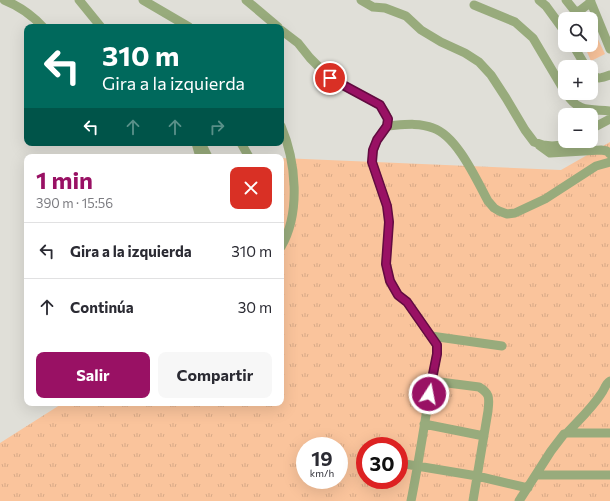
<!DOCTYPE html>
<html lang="es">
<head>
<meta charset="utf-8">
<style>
	:root { --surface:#fff; --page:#f7f7f7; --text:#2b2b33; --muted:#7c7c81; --line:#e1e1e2; --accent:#991164 }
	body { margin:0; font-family:Commissioner,sans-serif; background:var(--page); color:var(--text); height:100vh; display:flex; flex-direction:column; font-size:15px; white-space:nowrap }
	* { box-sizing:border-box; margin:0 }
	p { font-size:13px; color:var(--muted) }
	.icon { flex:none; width:22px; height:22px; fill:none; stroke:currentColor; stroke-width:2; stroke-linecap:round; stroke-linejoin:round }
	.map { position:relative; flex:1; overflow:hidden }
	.sheet { position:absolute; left:24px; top:154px; width:260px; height:252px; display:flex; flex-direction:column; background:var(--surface); border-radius:8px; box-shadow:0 4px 16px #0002 }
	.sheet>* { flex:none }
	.guide { position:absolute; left:24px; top:24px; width:260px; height:122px; border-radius:8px; box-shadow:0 4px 16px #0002; background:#00695c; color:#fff; overflow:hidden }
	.controls { position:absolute; left:558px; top:12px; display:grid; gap:8px }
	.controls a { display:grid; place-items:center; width:40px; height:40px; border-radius:8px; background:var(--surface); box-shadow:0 4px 16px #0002; font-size:20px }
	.speed { position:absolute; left:296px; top:437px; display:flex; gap:8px; font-size:20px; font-weight:700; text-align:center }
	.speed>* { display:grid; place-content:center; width:52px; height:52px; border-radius:50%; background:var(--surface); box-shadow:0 4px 16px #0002; line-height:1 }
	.speed small { font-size:10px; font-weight:400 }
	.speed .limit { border:6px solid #d22; background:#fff; color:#111 }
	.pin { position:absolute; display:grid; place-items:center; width:34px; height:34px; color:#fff; margin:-17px; border:2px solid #fff; border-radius:50%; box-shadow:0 1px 4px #0007 }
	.me { position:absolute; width:44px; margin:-22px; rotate:11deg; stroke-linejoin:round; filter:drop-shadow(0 0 3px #0008) }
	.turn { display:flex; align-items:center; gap:14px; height:84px; padding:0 12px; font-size:18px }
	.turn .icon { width:52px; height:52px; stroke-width:2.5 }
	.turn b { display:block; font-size:28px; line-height:34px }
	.lanes { display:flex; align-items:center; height:38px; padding:0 12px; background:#0003; justify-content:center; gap:20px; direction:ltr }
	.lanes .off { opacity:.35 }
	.round { display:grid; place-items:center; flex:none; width:42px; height:42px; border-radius:8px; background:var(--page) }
	.summary { display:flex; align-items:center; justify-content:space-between; height:68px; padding:0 12px }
	h1 { font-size:24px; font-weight:700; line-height:30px; color:var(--accent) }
	.action { display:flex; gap:8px; margin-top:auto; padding:8px 12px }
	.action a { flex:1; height:46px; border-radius:8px; background:var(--accent); color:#fff; font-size:16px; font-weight:700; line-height:46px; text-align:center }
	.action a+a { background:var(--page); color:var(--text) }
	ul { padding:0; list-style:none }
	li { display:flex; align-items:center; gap:12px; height:56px; padding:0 12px; border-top:1px solid var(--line) }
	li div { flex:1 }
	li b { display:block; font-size:15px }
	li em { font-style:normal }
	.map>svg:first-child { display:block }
	.grass { fill:url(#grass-tufts); fill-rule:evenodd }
	.garden { fill:#fac49c }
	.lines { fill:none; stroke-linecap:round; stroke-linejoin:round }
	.minor { stroke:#98ab7c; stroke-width:9 }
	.route-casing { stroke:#630b41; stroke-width:10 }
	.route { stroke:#991164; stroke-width:7 }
</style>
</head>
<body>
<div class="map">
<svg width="610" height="501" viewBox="0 0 610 501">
	<defs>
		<pattern id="grass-tufts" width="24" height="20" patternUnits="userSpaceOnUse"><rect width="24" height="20" fill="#fac49c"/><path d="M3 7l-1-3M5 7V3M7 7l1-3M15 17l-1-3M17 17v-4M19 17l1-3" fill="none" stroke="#d7a987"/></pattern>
	</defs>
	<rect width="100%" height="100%" fill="#e0dfd8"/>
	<!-- grass -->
	<path class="grass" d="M610,142v359h-610v-58l63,-40h218v-245l280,12zM305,446h34v34h-34zM365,446h34v34h-34z"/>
	<!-- garden -->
	<path class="garden" d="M595,33l10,21 -14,7 -7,-16h7v-10z"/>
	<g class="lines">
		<!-- minor -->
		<path class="minor" d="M4,0c15,6 28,15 39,27
			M79,0l22,27
			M143,0l46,27
			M246,0l32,27
			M361,0l12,7 12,1 21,8 15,14 20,12 24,11 14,9 12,13 15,23 19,32 9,12 9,3 9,1 11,-1 9,-4
			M539,0l7,6 19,26
			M566,0l8,10 4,2 13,-10
			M590,0l20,49
			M474,5l41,17 18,16 32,54
			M281,30l17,13 12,15 20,20 50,27 5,7 3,7 -1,7 -10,14 -4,11 -1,11 15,44 2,16 -3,42 4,17 8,14 9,7 30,43v9c-10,49 -16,98 -26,147
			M573,45l13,22
			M591,74c6,6 12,4 19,1
			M566,93c12,20 24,16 44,18
			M281,126c15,35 20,87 0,121
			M387,126c15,-1 31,-4 46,2 24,8 43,51 55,73l6,7 5,3 8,3 8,-1 30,-14 51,-33 14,-4
			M591,129l19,-10
			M196,143l4,14
			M201,143l7,14
			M241,143l8,14
			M539,145l11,8 51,-3 6,1 3,3
			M431,336l71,10
			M432,381l47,6c12,7 10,12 9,24l-15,90
			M424,424l60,12
			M567,433h43
			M399,463l78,13 51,12
			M536,475h74
			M519,501l32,-50 13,-17 3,-1c12,-13 25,-25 34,-39 4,-5 4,-10 9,-13"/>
	</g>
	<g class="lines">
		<defs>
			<path id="route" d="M330,78l50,27 8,14 -1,7 -10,14 -4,10 -1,12 15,44 2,16 -3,42 4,17 8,14 9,7 30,43v9l-8,40"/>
		</defs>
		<!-- route casing -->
		<use href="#route" class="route-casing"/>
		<!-- route -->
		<use href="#route" class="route"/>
	</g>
</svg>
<div class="controls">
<a><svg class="icon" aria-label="search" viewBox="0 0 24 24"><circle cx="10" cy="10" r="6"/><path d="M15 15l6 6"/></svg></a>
<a>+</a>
<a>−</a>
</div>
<div class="speed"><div>19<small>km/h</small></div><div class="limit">30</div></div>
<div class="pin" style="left:330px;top:78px;background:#d93025"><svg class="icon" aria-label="arrive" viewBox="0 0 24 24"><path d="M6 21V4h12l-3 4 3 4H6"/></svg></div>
<svg class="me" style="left:429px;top:394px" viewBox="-20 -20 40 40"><circle r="17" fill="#991164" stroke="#fff" stroke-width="3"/><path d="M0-11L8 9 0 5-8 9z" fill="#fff"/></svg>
<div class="guide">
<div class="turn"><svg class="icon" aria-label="left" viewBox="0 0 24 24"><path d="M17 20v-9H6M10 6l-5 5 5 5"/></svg><div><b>310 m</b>Gira a la izquierda</div></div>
<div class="lanes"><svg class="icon" aria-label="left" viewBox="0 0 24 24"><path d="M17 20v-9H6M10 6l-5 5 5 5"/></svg><svg class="icon off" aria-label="ahead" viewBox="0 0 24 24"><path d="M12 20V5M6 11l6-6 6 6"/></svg><svg class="icon off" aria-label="ahead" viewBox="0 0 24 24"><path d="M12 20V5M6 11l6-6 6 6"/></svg><svg class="icon off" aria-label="right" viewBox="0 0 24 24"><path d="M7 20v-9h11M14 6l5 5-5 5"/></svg></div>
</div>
<section class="sheet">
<div class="summary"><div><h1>1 min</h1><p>390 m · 15:56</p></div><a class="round" style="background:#d93025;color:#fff"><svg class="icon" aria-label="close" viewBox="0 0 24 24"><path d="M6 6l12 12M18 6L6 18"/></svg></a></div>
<ul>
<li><svg class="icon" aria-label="left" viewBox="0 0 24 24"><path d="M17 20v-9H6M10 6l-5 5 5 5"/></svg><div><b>Gira a la izquierda</b></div><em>310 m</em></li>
<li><svg class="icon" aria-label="ahead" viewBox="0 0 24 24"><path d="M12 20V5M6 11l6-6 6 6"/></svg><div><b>Continúa</b></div><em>30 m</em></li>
</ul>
<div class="action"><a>Salir</a><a>Compartir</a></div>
</section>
</div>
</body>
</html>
